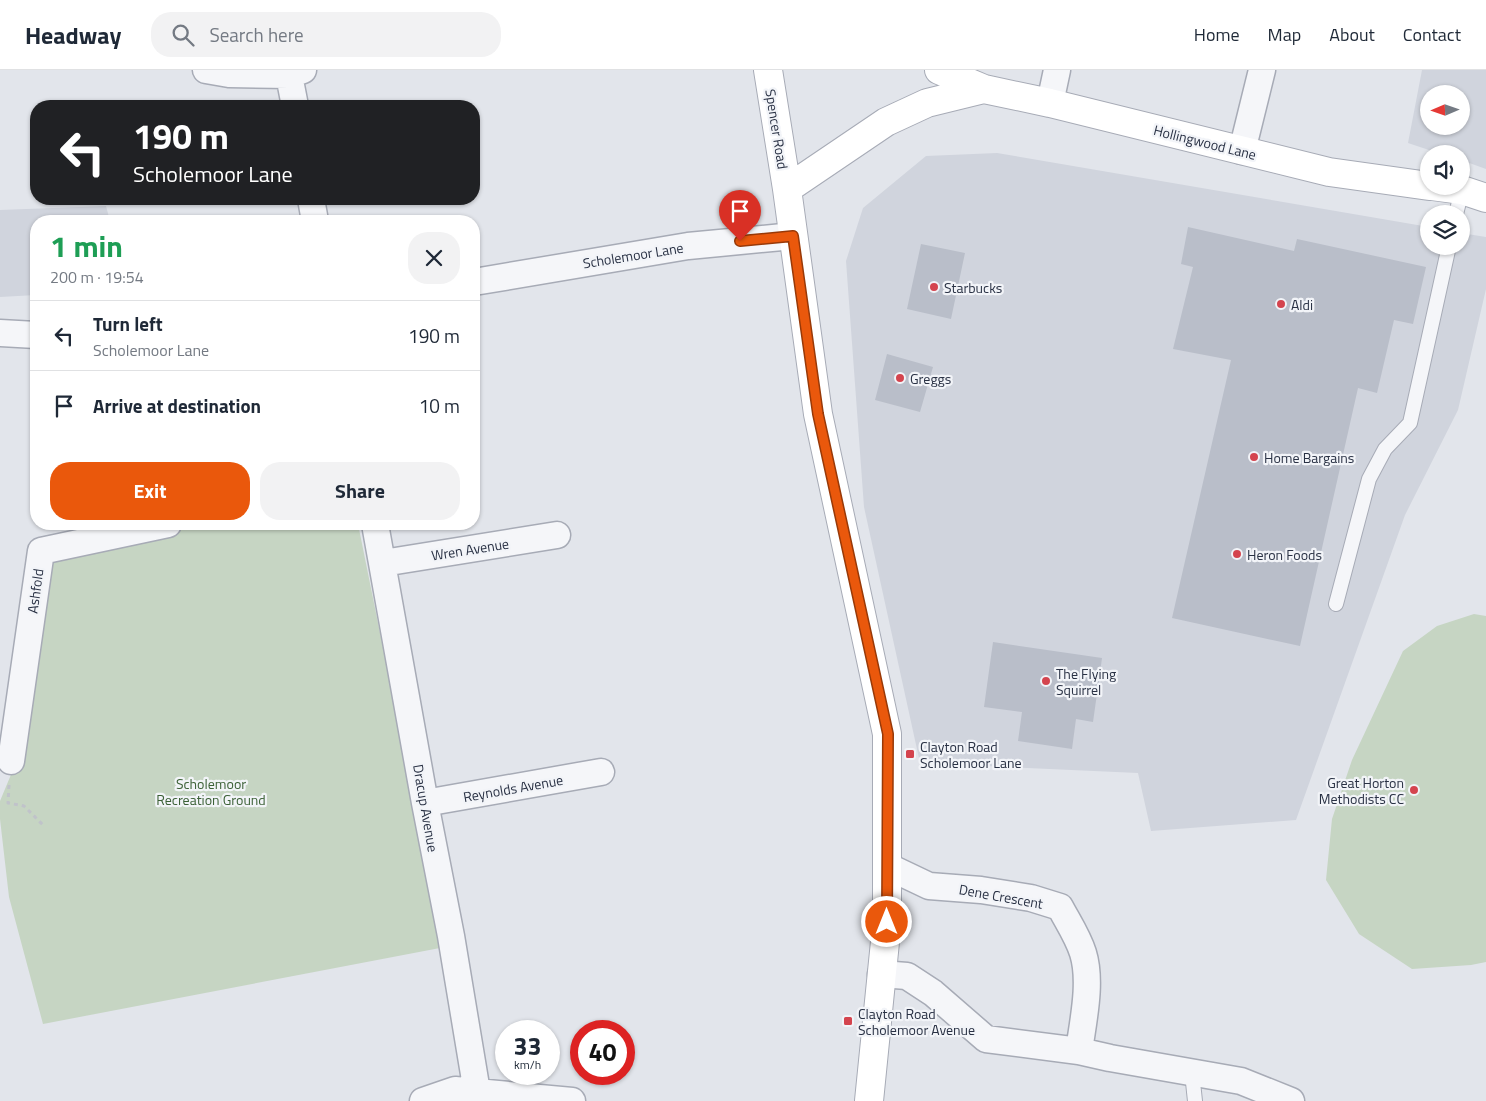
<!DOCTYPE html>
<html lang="en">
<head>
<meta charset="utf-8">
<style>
	:root { --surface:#fff; --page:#f2f2f3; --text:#1f2937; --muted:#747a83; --line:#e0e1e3; --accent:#ea580c }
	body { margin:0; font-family:"Titillium Web",sans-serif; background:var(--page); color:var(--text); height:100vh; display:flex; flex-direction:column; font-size:19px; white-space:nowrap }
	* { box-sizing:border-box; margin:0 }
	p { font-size:16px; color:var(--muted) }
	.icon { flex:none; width:28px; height:28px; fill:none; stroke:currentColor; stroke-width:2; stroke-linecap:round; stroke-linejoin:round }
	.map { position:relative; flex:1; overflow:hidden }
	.panel { position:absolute; left:30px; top:145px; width:450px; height:315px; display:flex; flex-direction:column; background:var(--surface); border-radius:20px; box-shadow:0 1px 4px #0004 }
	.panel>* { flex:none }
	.top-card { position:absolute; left:30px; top:30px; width:450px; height:105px; border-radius:20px; box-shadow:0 1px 4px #0004; background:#202124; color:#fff; overflow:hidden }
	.needle { width:32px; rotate:268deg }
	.buttons { position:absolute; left:1420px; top:15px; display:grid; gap:10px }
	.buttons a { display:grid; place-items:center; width:50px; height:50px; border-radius:50%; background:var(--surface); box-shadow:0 1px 4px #0004; font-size:25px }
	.speed { position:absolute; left:495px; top:950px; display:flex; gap:10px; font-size:25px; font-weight:700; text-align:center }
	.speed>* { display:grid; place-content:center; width:65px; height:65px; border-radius:50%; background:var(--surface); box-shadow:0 1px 4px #0004; line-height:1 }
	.speed small { font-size:12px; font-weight:400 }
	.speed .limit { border:8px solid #d22; background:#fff; color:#111 }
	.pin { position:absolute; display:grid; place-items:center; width:42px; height:42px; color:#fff; margin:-51px -21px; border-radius:50% 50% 50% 0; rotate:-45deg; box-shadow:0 0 5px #0007 }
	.pin .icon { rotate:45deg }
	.me { position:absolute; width:55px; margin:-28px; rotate:0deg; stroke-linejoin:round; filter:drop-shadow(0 0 4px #0008) }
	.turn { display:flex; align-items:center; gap:18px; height:105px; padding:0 20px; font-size:22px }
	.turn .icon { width:65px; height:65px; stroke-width:2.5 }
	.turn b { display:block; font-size:35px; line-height:42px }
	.round { display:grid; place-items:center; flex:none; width:52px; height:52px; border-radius:20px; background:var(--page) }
	.summary { display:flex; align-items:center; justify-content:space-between; height:85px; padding:0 20px }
	h1 { font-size:30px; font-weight:700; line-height:38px; color:#1e9e55 }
	.button { display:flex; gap:10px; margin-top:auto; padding:10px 20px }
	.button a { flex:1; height:58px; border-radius:20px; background:var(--accent); color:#fff; font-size:20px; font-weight:700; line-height:58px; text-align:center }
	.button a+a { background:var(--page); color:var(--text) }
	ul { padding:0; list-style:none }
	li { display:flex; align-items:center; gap:15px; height:70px; padding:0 20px; border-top:1px solid var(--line) }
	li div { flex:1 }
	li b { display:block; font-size:19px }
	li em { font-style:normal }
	header { display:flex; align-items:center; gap:30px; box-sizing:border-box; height:70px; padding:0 25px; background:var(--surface); border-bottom:1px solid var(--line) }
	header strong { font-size:24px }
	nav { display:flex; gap:28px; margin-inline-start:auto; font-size:18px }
	.search { width:350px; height:45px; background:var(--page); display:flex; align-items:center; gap:12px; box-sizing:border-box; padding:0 18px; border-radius:20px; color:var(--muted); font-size:19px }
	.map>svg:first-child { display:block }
	.built { fill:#d0d4dd; fill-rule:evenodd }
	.green { fill:#c6d5c3 }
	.building { fill:#b9bec9 }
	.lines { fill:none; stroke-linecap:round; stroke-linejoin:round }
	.lane-casing { stroke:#a7abb6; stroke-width:16 }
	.street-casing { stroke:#a7abb6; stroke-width:29 }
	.secondary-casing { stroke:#a7abb6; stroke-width:30 }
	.path { stroke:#c0c3ca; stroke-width:3; stroke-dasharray:4 4; stroke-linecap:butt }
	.lane { stroke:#f5f6f9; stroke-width:14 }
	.street { stroke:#f5f6f9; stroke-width:26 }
	.secondary { stroke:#fff; stroke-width:28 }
	.route-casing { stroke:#983908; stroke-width:12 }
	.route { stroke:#ea580c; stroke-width:9 }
	.poi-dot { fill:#d4444e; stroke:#f2f4f8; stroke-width:2 }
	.labels { text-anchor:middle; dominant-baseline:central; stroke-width:4.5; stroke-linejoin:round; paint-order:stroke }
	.street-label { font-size:14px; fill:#293144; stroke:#f2f4f8 }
	.poi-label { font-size:14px; fill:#293144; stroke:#f2f4f8; text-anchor:start }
	.park-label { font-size:14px; fill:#3b6036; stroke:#f2f4f8 }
</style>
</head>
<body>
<header>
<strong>Headway</strong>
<div class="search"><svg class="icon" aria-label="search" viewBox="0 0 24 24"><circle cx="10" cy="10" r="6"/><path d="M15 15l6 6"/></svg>Search here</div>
<nav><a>Home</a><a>Map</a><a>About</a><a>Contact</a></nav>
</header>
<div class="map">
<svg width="1486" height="1031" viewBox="0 0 1486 1031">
	<rect width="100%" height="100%" fill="#e2e5eb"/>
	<!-- built -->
	<path class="built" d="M1422,0h64v99l-25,-9v-6h-20l-33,-11zM1429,24h32v32h-32z
		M997,83l432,74v19h32v-13l25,4v52l-28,121 -53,105 -109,305 -145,11 -13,-58 -218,-10 -56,-256 -18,-246 17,-53 63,-52z
		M106,136l4,15h-74v74l-36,2v-87z"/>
	<!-- green -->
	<path class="green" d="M192,454h166l56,277 26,147 -397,76 -34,-127 -9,-78v-18l15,-36 33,-212z
		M1474,544l12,2v346l-15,3 -59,4 -53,-35 -33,-54 6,-61 20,-59 51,-109 34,-25z"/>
	<!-- building -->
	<path class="building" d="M1188,157l106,24 3,-12 129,28 -13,57 -19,-4 -17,73 -19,-5 -58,258 -128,-28 59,-258 -58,-11 20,-82 -12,-3z
		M921,174l44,9 -14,66 -44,-10z
		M887,284l46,13 -13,45 -45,-12z
		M993,572l109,16 -9,64 -17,-3 -4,30 -54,-8 4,-29 -38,-5z"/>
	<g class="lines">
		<defs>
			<path id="lane" d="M1456,144l6,-24
				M1336,534l33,-125 16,-30 25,-26 39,-177
				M1192,1003l3,28"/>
			<path id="street" d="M206,0l23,4 60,1 14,-5
				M288,0l7,36
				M1050,33l7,-33
				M1242,81l20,-81
				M311,129l4,22
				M474,212l214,-36 105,-10
				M0,263l36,2
				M375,454l50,279 26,133 26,156
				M383,493l174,-28
				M11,691l30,-210 127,-27
				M425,733l176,-31
				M881,904l26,2 26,17 53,46 93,12c4,-30 13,-69 4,-98 -5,-16 -15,-31 -23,-46l-29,-9 -50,-8 -52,-4 -42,-20
				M1079,981l31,7 131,23 50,20
				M423,1031l32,-11 117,11"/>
			<path id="secondary" d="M768,0l19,119 31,225 69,320v188l-18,179
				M939,0l45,19 66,14 279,69 100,14
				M1432,116l30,4 24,8
				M787,119l99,-67 41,-19 57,-14"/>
		</defs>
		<!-- lane casing -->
		<use href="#lane" class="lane-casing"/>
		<!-- street casing -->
		<use href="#street" class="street-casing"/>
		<!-- secondary casing -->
		<use href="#secondary" class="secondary-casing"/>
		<!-- path -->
		<path class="path" d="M9,715l-1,18 16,3 21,21"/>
		<!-- lane -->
		<use href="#lane" class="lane"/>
		<!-- street -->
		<use href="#street" class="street"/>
		<!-- secondary -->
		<use href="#secondary" class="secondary"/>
	</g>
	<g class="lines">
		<defs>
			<path id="route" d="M740,171l53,-5 25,178 70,320 -1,188"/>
		</defs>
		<!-- route casing -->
		<use href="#route" class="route-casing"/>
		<!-- route -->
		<use href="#route" class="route"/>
	</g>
	<!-- markers -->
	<g class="poi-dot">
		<circle cx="934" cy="217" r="5"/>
		<circle cx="1281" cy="234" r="5"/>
		<circle cx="900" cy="308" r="5"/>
		<circle cx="1254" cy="387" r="5"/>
		<circle cx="1237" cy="484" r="5"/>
		<circle cx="1046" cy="611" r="5"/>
		<rect x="905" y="679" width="10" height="10" rx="2.5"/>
		<circle cx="1414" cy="720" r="5"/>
		<rect x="843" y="946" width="10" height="10" rx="2.5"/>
	</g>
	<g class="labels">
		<!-- street labels -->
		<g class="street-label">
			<text transform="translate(777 59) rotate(81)">Spencer Road</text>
			<text transform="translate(1205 72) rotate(14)">Hollingwood Lane</text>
			<text transform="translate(633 185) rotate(-9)">Scholemoor Lane</text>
			<text transform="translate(470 479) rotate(-9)">Wren Avenue</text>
			<text transform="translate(35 521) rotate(-82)">Ashfold</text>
			<text transform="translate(513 718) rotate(-10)">Reynolds Avenue</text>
			<text transform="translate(426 738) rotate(80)">Dracup Avenue</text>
			<text transform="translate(1001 826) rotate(10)">Dene Crescent</text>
		</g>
		<!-- poi labels -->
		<g class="poi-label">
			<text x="944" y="217">Starbucks</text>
			<text x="1291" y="234">Aldi</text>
			<text x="910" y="308">Greggs</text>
			<text x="1264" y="387">Home Bargains</text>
			<text x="1247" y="484">Heron Foods</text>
			<text x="1056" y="603">The Flying<tspan x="1056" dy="16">Squirrel</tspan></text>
			<text x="920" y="676">Clayton Road<tspan x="920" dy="16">Scholemoor Lane</tspan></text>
			<text x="1404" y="712" text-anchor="end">Great Horton<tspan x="1404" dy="16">Methodists CC</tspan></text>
			<text x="858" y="943">Clayton Road<tspan x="858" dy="16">Scholemoor Avenue</tspan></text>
		</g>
		<!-- park labels -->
		<g class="park-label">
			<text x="211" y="713">Scholemoor<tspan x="211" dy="16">Recreation Ground</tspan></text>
		</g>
	</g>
</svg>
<div class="buttons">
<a><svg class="needle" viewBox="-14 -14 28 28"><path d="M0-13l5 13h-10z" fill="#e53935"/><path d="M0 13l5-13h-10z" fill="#747a83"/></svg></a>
<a><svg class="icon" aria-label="sound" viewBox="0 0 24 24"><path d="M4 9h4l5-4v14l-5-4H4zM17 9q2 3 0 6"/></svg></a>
<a><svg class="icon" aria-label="layers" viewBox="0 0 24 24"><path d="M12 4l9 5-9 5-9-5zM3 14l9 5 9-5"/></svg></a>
</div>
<div class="speed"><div>33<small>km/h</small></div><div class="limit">40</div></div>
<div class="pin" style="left:740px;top:171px;background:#d93025"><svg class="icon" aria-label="arrive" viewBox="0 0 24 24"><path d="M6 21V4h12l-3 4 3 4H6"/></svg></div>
<svg class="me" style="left:887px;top:852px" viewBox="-20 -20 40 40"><circle r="17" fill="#ea580c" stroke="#fff" stroke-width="3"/><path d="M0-11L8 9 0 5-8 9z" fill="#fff"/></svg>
<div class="top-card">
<div class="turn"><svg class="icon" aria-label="left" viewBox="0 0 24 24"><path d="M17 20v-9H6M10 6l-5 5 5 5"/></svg><div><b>190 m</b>Scholemoor Lane</div></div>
</div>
<section class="panel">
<div class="summary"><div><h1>1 min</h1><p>200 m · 19:54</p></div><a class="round"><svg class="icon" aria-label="close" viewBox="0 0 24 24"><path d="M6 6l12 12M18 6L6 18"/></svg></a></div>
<ul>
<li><svg class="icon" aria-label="left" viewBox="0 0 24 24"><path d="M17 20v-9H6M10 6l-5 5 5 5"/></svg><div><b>Turn left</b><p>Scholemoor Lane</p></div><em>190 m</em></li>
<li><svg class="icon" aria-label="arrive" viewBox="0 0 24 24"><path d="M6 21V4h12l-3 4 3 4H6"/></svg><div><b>Arrive at destination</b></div><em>10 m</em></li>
</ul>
<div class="button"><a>Exit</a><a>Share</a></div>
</section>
</div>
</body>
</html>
